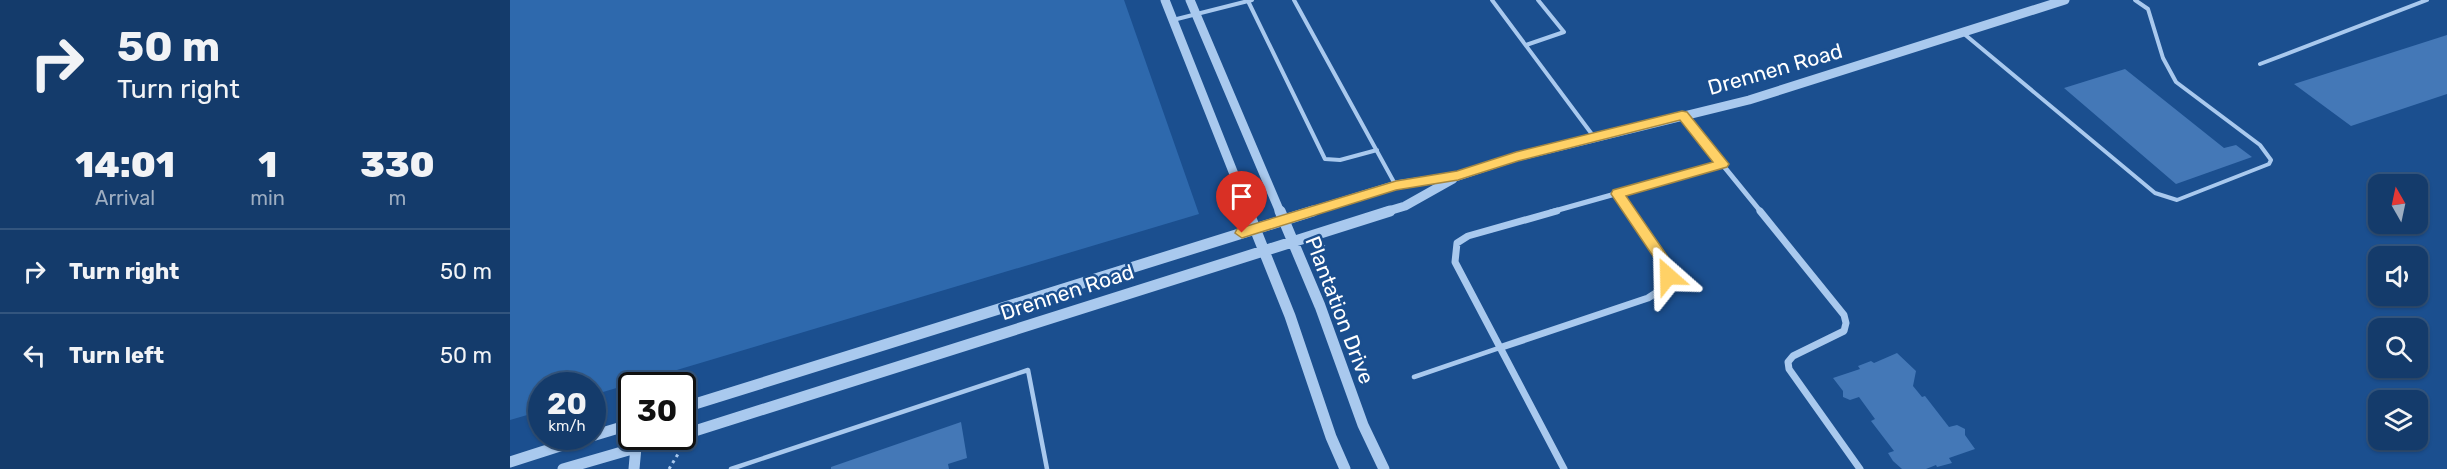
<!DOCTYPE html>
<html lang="en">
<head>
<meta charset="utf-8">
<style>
	:root { --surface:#143b6b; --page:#214673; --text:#f1f3f6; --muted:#9dadc1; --line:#33557e }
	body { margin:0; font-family:Rubik,sans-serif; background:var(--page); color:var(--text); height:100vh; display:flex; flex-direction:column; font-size:22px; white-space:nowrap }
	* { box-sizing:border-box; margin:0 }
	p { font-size:20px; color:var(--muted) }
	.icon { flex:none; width:33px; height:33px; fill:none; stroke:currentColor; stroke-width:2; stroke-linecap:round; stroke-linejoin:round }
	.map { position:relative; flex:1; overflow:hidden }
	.drawer { display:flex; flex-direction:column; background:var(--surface); width:510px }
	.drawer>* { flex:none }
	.top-card { background:#143b6b; color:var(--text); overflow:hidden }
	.needle { width:39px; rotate:351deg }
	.fabs { position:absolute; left:1858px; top:174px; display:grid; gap:12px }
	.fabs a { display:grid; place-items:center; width:60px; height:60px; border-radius:12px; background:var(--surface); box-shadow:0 2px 4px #0004,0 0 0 2px var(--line); font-size:30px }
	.speed { position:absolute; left:18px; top:372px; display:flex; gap:12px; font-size:30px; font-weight:700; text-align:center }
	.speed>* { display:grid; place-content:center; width:78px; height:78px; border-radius:50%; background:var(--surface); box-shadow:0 2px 4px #0004,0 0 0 2px var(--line); line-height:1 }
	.speed small { font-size:15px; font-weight:400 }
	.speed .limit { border:3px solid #111; border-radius:9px; background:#fff; color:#111 }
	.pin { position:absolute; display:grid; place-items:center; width:51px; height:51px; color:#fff; margin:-62px -26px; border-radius:50% 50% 50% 0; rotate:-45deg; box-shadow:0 0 6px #0007 }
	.pin .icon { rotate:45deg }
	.me { position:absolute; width:66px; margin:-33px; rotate:335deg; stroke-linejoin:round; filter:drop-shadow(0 0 4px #0008) }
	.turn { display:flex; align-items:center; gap:21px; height:126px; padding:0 18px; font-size:27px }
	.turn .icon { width:78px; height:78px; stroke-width:2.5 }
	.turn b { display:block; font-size:42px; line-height:51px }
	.eta { display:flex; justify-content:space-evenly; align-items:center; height:102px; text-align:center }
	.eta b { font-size:36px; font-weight:800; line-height:42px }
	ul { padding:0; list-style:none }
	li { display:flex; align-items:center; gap:18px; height:84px; padding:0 18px; border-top:2px solid var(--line) }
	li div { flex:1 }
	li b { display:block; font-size:22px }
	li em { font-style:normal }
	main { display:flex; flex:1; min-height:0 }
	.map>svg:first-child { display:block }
	.green { fill:#2e69ad }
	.building { fill:#4478b7 }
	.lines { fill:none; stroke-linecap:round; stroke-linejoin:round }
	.path { stroke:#a9c9ee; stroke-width:3; stroke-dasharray:3 4; stroke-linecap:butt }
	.service-far1 { stroke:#a9c9ee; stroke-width:4 }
	.service { stroke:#a9c9ee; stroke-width:4.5 }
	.minor-far1 { stroke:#a9c9ee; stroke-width:5 }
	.minor { stroke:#a9c9ee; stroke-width:7 }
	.tertiary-far1 { stroke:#a9c9ee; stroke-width:9 }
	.tertiary { stroke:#a9c9ee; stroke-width:11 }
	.route { fill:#ffd166; stroke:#a68842; stroke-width:1.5 }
	.labels { text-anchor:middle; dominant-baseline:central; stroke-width:5; stroke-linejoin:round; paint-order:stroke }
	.street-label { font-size:21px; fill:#fff; stroke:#1b4f8f }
</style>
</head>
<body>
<main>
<section class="drawer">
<div class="top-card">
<div class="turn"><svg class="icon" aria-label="right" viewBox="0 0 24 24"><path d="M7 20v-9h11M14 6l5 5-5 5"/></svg><div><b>50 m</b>Turn right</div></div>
</div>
<div class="eta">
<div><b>14:01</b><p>Arrival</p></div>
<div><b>1</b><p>min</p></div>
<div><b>330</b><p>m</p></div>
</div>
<ul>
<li><svg class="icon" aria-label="right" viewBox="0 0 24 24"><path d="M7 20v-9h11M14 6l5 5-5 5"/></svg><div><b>Turn right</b></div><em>50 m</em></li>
<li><svg class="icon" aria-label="left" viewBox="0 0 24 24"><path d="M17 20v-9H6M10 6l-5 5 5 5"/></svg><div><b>Turn left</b></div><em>50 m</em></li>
</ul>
</section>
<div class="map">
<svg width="1937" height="469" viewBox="0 0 1937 469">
	<rect width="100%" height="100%" fill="#1b4f8f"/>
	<!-- green -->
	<path class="green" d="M0,0h614l75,214 -606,181 -1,-9h-50l-1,25 -31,9z"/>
	<!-- building -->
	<path class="building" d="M1937,35v59l-96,32 -57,-42z
		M1615,69l99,79 12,-3 16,12 -76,27 -112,-96z
		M1387,353l19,18 -3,15 9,11 3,-1 24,31 8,-2 8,4v6l10,14 -26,9 3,5 -15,4 -1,-2 -10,4h-24l-9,-8 -5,-8 6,-2 -23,-30 4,-2 -16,-22 -9,3 -7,-3v-6l-10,-13 27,-9 -2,-3 13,-5 3,2z
		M451,422l6,36 -19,6 1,5h-118v-2z"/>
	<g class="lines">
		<!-- path -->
		<path class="path" d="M803,256l6,-2 5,-9
			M159,469l9,-15"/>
		<!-- service-far1 -->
		<path class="service-far1" d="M784,0l101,184
			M982,0l102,137
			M738,1l77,158 15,1 37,-10
			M663,20l79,-20
			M1453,33l192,160 22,7 92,-36 2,-4 -11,-15 -84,-63 -13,-24 -15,-49 -13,-9
			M1016,45l38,-13 -26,-32
			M1750,64l167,-64"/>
		<!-- service -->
		<path class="service" d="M904,377l85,-29
			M221,469l297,-99 19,99"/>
		<!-- minor-far1 -->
		<path class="minor-far1" d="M1172,115l79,97
			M1108,193l13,19
			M1041,212l171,-48"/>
		<!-- minor -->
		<path class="minor" d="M1047,211l-89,25 -11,7 -2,19 109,207
			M1250,211l84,104 2,8 -2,8 -51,25 -5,6 1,7 71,100
			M989,348l149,-50 14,-9 6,-13 -5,-15 -33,-50"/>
		<!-- tertiary-far1 -->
		<path class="tertiary-far1" d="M655,0l84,212
			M680,0l90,212
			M798,212l88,-27 62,-9 58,-19 233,-57 316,-100
			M875,212l20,-6 48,-27"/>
		<!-- tertiary -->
		<path class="tertiary" d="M738,211l42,105 41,121 14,32
			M770,211l40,95 43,119 21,44
			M172,408l631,-197
			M172,435l708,-224
			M82,436l40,-12
			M0,462l81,-26
			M53,469l114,-33
			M124,469l3,-33"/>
	</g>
	<!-- route -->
	<path class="route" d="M1172,111l5,1 42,52 -2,3 -101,29 42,61 7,19 -7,6 -5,-2 -6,-18 -46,-68 2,-4 100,-28 -33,-42 -162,41 -60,19 -62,10 -154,48 -7,-5 2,-4 159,-48 61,-10 59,-19z"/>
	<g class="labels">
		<!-- street labels -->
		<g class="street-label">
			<text transform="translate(1265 69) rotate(-16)">Drennen Road</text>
			<text transform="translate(557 292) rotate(-18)">Drennen Road</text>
			<text transform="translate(830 310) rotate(69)">Plantation Drive</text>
		</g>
	</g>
</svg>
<div class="fabs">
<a><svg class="needle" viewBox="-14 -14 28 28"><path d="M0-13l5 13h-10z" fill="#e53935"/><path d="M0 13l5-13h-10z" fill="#9dadc1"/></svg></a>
<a><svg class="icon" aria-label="sound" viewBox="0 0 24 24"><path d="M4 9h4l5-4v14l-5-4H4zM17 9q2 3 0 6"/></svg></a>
<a><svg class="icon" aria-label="search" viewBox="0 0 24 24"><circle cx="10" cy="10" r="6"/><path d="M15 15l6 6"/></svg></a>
<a><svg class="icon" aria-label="layers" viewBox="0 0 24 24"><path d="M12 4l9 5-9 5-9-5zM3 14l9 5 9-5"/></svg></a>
</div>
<div class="speed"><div>20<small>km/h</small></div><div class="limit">30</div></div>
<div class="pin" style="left:732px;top:233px;background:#d93025"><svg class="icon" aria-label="arrive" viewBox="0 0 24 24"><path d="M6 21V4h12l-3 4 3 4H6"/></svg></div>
<svg class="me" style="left:1158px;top:276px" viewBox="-20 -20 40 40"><path d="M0-17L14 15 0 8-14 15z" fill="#ffd166" stroke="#fff" stroke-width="4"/></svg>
</div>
</main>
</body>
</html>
